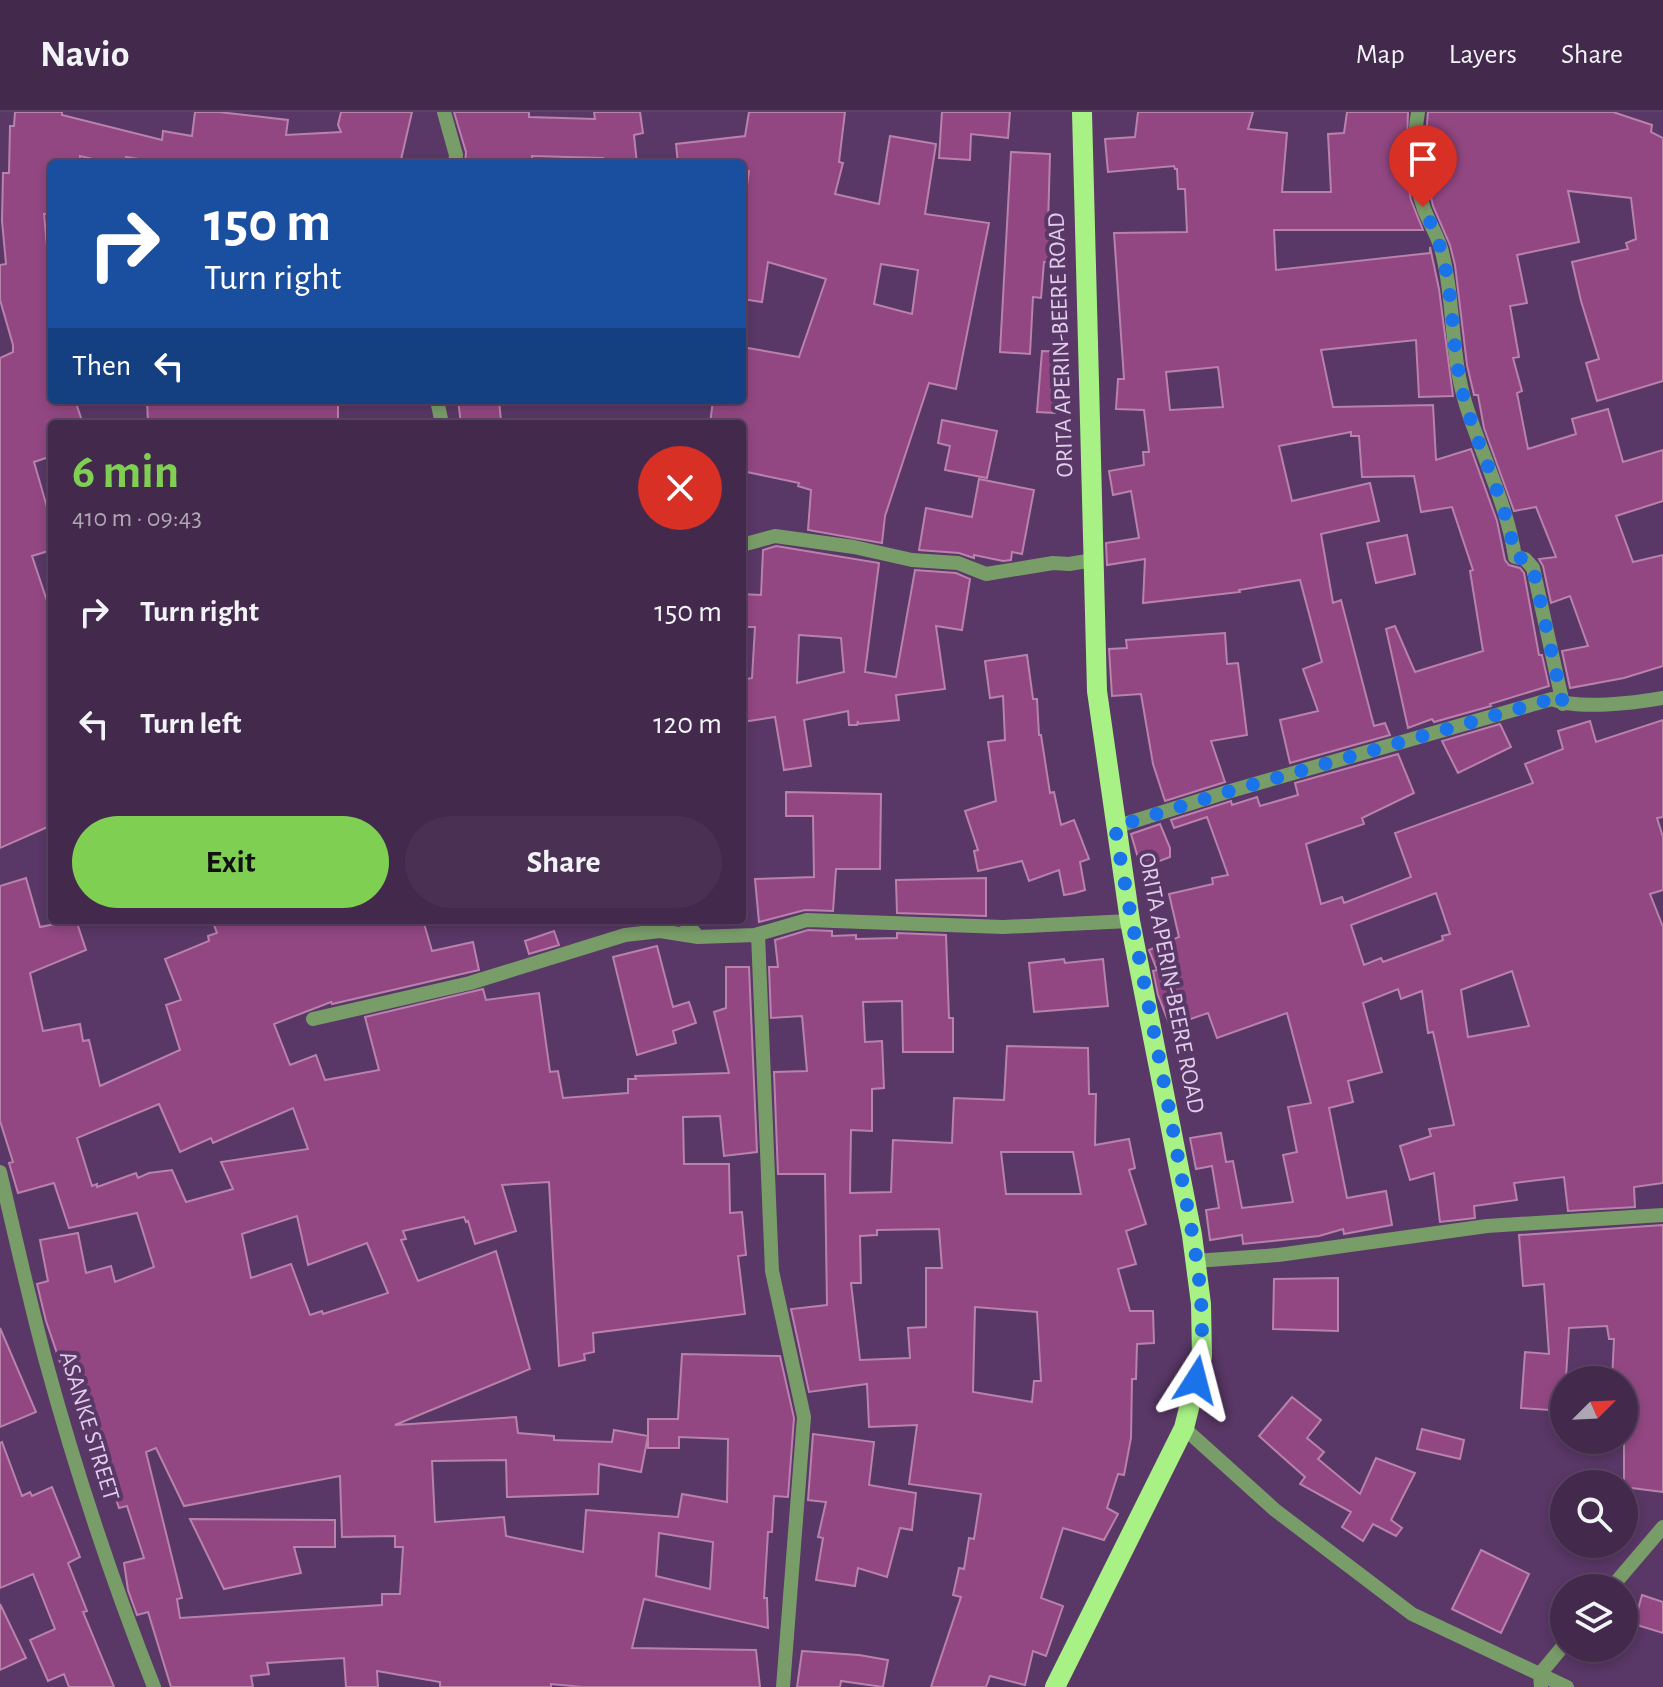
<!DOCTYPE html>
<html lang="en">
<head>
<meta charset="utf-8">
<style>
	:root { --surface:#43294c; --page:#4a3153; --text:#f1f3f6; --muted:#afa6b5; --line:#5b4564; --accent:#7fd052 }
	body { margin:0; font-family:"Alegreya Sans",sans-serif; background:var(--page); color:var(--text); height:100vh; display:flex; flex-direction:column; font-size:30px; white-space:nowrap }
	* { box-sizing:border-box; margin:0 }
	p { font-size:26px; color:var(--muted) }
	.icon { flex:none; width:44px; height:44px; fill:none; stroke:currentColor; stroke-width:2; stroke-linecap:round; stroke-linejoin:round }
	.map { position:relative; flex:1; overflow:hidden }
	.sheet { position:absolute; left:48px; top:308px; width:698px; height:504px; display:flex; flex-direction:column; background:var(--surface); border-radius:8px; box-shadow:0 4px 12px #0003,0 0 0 2px var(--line) }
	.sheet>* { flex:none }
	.banner { position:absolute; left:48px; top:48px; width:698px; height:244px; border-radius:8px; box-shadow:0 4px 12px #0003,0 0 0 2px var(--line); background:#1a4fa0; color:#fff; overflow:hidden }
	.needle { width:52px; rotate:66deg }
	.controls { position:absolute; left:1550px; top:1254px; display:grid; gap:16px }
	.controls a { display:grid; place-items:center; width:88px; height:88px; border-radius:50%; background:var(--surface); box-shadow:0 4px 12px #0003,0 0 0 2px var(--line); font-size:40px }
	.pin { position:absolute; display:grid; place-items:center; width:68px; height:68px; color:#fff; margin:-82px -34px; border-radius:50% 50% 50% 0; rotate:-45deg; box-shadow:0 0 8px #0007 }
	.pin .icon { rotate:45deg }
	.me { position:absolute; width:88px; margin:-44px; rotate:9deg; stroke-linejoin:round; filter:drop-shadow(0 0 6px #0008) }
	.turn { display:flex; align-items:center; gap:28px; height:168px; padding:0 24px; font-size:36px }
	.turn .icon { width:104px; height:104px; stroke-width:2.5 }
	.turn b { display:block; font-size:56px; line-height:68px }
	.then { display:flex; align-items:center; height:76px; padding:0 24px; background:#0003; gap:16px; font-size:30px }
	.round { display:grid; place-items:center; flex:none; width:84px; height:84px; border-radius:42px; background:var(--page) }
	.overview { display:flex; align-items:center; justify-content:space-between; height:136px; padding:0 24px }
	h1 { font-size:48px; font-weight:600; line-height:60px; color:var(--accent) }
	.button { display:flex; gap:16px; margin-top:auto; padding:16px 24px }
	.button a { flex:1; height:92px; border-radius:48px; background:var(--accent); color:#111; font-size:32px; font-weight:600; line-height:92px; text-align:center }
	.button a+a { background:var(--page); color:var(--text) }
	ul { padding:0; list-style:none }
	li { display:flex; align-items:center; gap:24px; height:112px; padding:0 24px }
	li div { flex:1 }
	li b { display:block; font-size:30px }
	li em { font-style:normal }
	header { display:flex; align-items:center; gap:48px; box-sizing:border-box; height:112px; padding:0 40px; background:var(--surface); border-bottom:2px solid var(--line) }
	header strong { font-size:38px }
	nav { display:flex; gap:44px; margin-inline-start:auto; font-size:28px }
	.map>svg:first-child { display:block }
	.building { fill:#924782; stroke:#b982ab; stroke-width:2; fill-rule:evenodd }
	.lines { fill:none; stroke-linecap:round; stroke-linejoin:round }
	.minor { stroke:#799d69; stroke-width:14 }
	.major { stroke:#a8f185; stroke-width:20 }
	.route { stroke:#1a73e8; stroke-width:14; stroke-dasharray:0 25.2 }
	.labels { text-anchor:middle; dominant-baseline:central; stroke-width:8; stroke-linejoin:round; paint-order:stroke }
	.street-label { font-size:24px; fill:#e0cde9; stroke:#593766 }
</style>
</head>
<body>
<header>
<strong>Navio</strong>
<nav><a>Map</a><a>Layers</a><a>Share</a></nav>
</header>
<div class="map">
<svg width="1663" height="1575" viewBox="0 0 1663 1575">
	<rect width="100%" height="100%" fill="#593766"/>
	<!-- building -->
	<path class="building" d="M15,0h47v3l100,25 1,-9 29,5 3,-24h24l69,8 -2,15 55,-3 -3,-7 3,-13h71l-12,52h-185l-29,-3 -1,3h-15l-44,-7 -2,7h-10l-34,-8v8h-31l1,50h-6l4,43 4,-1v144h23l8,24h-31v32l-18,6 15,52 3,-1v37l-20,6 20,60v209l-52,23v-490l13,-6v-7l-13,-45v-35l6,-1 -4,-43 1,-48h6l1,-47h4z
		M454,0h75v5l66,2 -1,-7h46l3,21 -9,2 3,29h-33l-1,-6 -71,-2v8h-67l1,-12z
		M749,0h96l-6,50 4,1 -8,31 44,10 11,-68 46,8 -11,70 64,9 -33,166 -27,-6 -44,133 -3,27 -74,-13 3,-40 -13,-4 1,-3 -57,-12v-47h-32l3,-24h29v-53l57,10 27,-78 -58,-17 -6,40 -20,-3v-76l7,-52 -6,-1 1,-6h-66l-2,-20 69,-8zM881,152l37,6 -6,44 -38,-10z
		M942,0h68l-2,26 -37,-4 -1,26 -31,-2z
		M1138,0h115l-5,17 39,4 -5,59h49l-3,-58 16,-1 3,-21h61l-2,62 5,26 12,30h-149l2,40 154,-17v-6l9,42 14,107 -34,1 -3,-57 -95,10 12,57 100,-2 3,55 35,-11 26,72 8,39 4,5 11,3 4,5 15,82h3l7,31 -59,18 1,2 -57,16 -2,-3 -24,9 -22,-99 9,-3 20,46 68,-21 -13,-80 3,-1 -21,-63 -31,5 -7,-36 -52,1 -3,-41h-8v-4l-72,14 13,55 78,-18 9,38 -58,13 12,69 8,-3 33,126 11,-3 5,12 -100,28 -10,-43 38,-9 -15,-42 19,-7 -22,-82 -61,10 1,2 -97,11 2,-44 -38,6 -1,-22 33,-5 -8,-47 -18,4 -4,-24 35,-6 -1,-13h6l-5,-42 -28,-1 2,-30h6l-10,-146 73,-1 -2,-43h-7l-1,-20h-2l-1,-3 -66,6 -3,-33 30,-2zM1218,255l5,40 -53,3 -4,-38z
		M1428,0h185l39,13 -1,7 12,6v243l-66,20 -11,-38 13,-4 -18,-58 -9,-39 56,-13 -2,-6 10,-4 -5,-41 -63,-7 11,51 -62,13 10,48 -17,3 9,51 -6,1 9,33 -5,2 11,56 48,-15 -4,-15 36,-10 15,53 40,-12v51l-47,15 17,46 30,-7v111l-39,12 -54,10 -8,-37 26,-5 -18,-50 -19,7 -8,-37 -4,-7 17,-2 -20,-50 -22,4 -30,-83 -6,-33h-4l-7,-30 -12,-100 -5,-20 -17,-39 -5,-22 -3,-35z
		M1011,40l39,2 -2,72 6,1 -4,35h-6l-3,36 -8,-1 -3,57 -30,-2z
		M1042,239l19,1 -6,61 -18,-1z
		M147,288l191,2v22h-190z
		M458,288h41l2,21 -40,3z
		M942,308l55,11 -10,47 -42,-8 5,-24 -12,-3z
		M979,367l55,11 -12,64 -10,-2 -1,8 -8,1 -29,-6v3l-15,-5 -40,-3 7,-42 46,9z
		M1407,423l8,39 -39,9 -9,-40z
		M776,434l103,17 -14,109 31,5 19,-107 41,3 14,6 -8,51 -26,-4 9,63 -49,6 3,25 -41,4v-3l-1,4h-8l-1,-14 -44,9 7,46 -27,4 -9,-53 -33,5v-42l10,-2 3,-51h-13v-33l19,1 2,-45zM799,523l42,3 3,34 -47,11z
		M1225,521l2,31 11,-1 9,72 -36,6 14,41 -60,19 -12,-37 -12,-70 -29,2 -3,-47 18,-1 -1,-8z
		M1027,543l6,44h4l2,36h2l9,58 4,-1 7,33 13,-5 15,39 -9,3 5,28 -10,3 -11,2 -5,-25 -30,11 -7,-20 -44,10 -4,-20 4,-1 -13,-39 31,-10 -8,-59 17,-2 -2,-44 -13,2 -5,-37z
		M1663,608v97l-6,1 6,19v53l-13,4 13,33v256l-29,4 1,20 -67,4 -4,-34 -50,6 3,17 -43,6 1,12 -35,4 -6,-49 -24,7 -10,-34 31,-10 -2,-7 25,-4 -21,-93 -5,1 -6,-42 -21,8 -3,-10 -35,14 19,69 -34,9 5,21 -24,6 18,90 39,-7 6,34 -48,9 -1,-5 -24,7 -76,8 -1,-9 -32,5 -4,-30 13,-2 -7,-42 -16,3 -6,-31 31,-5 5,29 7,-1 9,47 51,-6 -10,-47 14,-3 -9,-45 23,-4 -24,-90 -70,25 -9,-25 -38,13 -12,-31 -5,-24 4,-1 -8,-20 30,-13 -10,-43 44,-10 -1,-6 16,-3 -21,-58 -33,11 -3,-8 60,-19 1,4 25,-8 3,9 38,-11 -3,-12 103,-29 16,39 -52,25 2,6 -58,20 15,60 21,-7 2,6 67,-26 -16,-44 138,-50 -8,-19 38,-15 -5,-18 32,-10 6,21zM1436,781l14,41 -8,2 1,4 -60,22 -2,-4 -17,7 -13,-40zM1512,859l17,55 -61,11 -7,-47z
		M1500,612l11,23 -53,26 -16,-32z
		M786,680l95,2 -1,75h-44l-3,42 -28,-1 -46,12 -4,-43 59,-2 -1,-61h-27z
		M1160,712l10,24v9l-29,11 -10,-34z
		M26,766l14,49 36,-7 10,30 -56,23 13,58 37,-7 3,17 6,-1 11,46 80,-36 -14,-45 15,-5 -16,-41 44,-18 -1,-5 9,-3 -5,-13h211l9,31 41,-9 6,28 -147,34 -1,-2 -57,22 16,41 26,-10 9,25 54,-10 -14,-53 118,-28 3,11 53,-7 11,79 8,-1 5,27 65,-5v-14h8l-1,-3 94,-3 -15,-61 12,-4v-41h23l8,185 -33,4 -4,-40 -37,1 1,47h45l1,49 12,-1 4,43 -8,1 7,58 -152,19 1,19 -10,2 1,6 -26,6 -10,-184 -47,3 14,46 -41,13 -7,-23 -2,1 -2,-5 -61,14 3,8 -5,1 17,41 78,-30 34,118 -135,56 121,-8 2,16 36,3v4l58,2 2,-12 34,6 -7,36 -42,-8 -1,30 -91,3 -1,-37 -74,1 3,61 69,-5 2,19 77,16 3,-42 92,7 4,-23 45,8 1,-63 -49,-2v11h-31v-29h30l4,-65 98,2 14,62 -6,79 -14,-1 -2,36h-4l-4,66h3l1,30 -124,-29 -12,49 124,2 4,37h-178l-31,-3v3h-111v-5l-63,-11 1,16h-32l-2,-29 -77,5 2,11 -18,2 2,11h-82l-23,-75 -11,3 -9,-25 -4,-27 20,-5 -17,-52 -8,2 -12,-36 -7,3 -23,-61 -9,-41 -4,1 -18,-53 -9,-37 11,-3 -8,-41 38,-7 8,40 25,-7 4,16 39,-15 -17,-54 -68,15 -15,-45 -36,10 -9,-30 4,-1 -13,-41v-235zM159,992l21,48 31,-14 2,5 80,-35 15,41 -87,13 12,27 -47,13 -14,-32 -23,3 -11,5 -2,-5 -39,14v-3l-5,2 -15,-48zM297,1104l11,49 59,-22 21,50 -65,21 -1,-3 -12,4 -19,-51 -40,14 -9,-44zM156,1336l28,58 156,-30 2,61 53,-1v11h8l-3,47h-18v11l-202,13 -3,-19 5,-1 -36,-146zM659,1421l54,9 -3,47 -54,-13z
		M986,766v38l-89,-3 -1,-33z
		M808,818l24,1v5l24,-1v4l41,-1v-5l49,2 3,83h4v34h-50l-1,-51 -39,1 2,40 17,-1 2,47 -12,1v42l-21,-1 -1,63 41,-1 2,-52 59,3 2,-45 50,2 3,-54 81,2 1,46h7l-1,51 34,-6 6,29 -6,2 17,54 -20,7 10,33 -18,5 12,42h23l1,32 -17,1 -1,35h-4l-1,59 -7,37 -6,-1 -11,34 11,6 -14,26 -41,-12 -22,70 22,8 -17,50 -13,-5 -8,34 -35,-9 -4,11h-55l30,-90 -8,-2 6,-27 5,1 5,-31 5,1 7,-45 -72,-10 8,-59 -48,2 -2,-43 -58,8 -18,-83 36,-4 -2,-131h-47l-4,-102 33,-1 -5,-55 -31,2 -2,-51h9l-3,-27zM1001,1040h72l8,42h-75zM939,1117l3,39h-16v59l-18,1 2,30 -50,2 -9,-77h10l-1,-47 17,-1v-5zM975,1195l62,5 4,69h-7l-2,21 -59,-10z
		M554,819l5,14 -30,9 -4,-13z
		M657,834l16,61 16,-5 7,21 -23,8 3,12 -39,12 -24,-98z
		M1064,847l1,4 38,-4 5,47 -74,6 -5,-49z
		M1663,1113v267l-39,-5v-107h-12l2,-41h-5l-2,-13 -38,2 -5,83 -43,-3 4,-56 24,2 -5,-70 -21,2 -4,-51z
		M1338,1166v53l-65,-2 1,-50z
		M0,1216l36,84 -36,15z
		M1292,1285l29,23 -14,18 17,14 -6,7 42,35 16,-36 39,15 -24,47 11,8 -6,8 -23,-12 -10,17 -21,-14 9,-15 -51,-28 5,-7 -46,-41z
		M1422,1317l42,11 -4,19 -43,-10z
		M813,1322l61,8 -5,43 47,8 -4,37 -12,-2 -13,49 -29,-9 -3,18 -39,-6 7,-42 -5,-1 8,-35 -18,-2z
		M2,1330l20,54 8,-4 2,4 20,-9 28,70 -12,6 19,48 -4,1 31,75h-45l-5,-13 -16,7 -18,-41 25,-11 -22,-55 -33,14v-145z
		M190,1407l145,1v27h-41l7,26 -77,16z
		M1481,1438l48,24 -28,59 -49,-24z
		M1642,1483l21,7v31l-29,-9z
		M0,1492l26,54 -26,12z
		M802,1539l57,4 29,5 -5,27 -42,-6 -1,6h-43z"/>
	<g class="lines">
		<!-- minor -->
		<path class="minor" d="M444,0l12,43 -1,9
			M1418,0c-5,31 -5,67 6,97 5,13 13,26 17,39 14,52 9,106 25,157 16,51 41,99 49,152l10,2 8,9 30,136
			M437,288l5,24
			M742,433l33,-9 79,11 58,13 46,3 28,11 67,-11 16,1 24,-4
			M1115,715l112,-35 325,-93c26,11 83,4 111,-1
			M684,808l14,17
			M758,823l14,336 32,146 -21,270
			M313,907l157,-36 155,-48 35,-4 38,6 57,-2 52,-15 196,7 127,-6
			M0,1060c15,63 29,127 46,190 30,110 66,219 108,325
			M1195,1149l83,-6 209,-29 176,-11
			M1184,1316l91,82 137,104 155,73
			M1611,1476l52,-61
			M1541,1575l-1,-13 24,-29"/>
		<!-- major -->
		<path class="major" d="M1055,1575l129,-259 18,-72 -1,-52 -9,-69 -62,-314 -33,-230 -15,-579"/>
	</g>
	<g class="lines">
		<!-- route -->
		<path class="route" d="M1196,1268c16,-63 -4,-147 -16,-211 -20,-114 -46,-227 -65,-342l112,-35 325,-93 11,5 -30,-136 -8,-9 -10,-2c-8,-53 -34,-101 -49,-152 -16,-52 -10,-107 -26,-158 -4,-14 -11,-27 -17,-40"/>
	</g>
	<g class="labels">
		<!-- street labels -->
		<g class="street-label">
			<text transform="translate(1061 233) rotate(-92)">ORITA APERIN-BEERE ROAD</text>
			<text transform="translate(1171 871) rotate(79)">ORITA APERIN-BEERE ROAD</text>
			<text transform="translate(89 1314) rotate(73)">ASANKE STREET</text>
		</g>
	</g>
</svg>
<div class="controls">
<a><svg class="needle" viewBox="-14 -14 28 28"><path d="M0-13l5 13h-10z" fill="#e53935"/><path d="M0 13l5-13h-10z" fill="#afa6b5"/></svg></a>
<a><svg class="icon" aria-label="search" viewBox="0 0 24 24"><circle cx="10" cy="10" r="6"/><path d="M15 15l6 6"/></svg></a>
<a><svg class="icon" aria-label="layers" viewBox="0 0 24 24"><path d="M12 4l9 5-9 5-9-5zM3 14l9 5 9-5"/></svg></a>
</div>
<div class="pin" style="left:1423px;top:95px;background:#d93025"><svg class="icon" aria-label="arrive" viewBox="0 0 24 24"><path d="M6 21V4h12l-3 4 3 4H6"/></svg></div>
<svg class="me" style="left:1196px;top:1268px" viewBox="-20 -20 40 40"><path d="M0-17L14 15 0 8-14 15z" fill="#1a73e8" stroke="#fff" stroke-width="4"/></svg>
<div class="banner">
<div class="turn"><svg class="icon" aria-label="right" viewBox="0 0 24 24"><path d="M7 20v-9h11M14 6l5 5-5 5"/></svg><div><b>150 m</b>Turn right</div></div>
<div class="then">Then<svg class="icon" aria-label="left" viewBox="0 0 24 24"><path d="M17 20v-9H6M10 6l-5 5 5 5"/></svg></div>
</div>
<section class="sheet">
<div class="overview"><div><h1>6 min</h1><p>410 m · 09:43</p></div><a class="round" style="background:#d93025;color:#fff"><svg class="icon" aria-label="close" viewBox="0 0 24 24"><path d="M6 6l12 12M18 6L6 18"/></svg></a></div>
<ul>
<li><svg class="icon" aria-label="right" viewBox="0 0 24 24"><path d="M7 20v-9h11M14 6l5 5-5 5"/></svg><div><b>Turn right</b></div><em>150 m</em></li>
<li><svg class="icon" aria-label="left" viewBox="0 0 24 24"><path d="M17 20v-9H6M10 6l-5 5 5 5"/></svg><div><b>Turn left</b></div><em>120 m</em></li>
</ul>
<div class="button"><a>Exit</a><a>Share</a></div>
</section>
</div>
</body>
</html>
